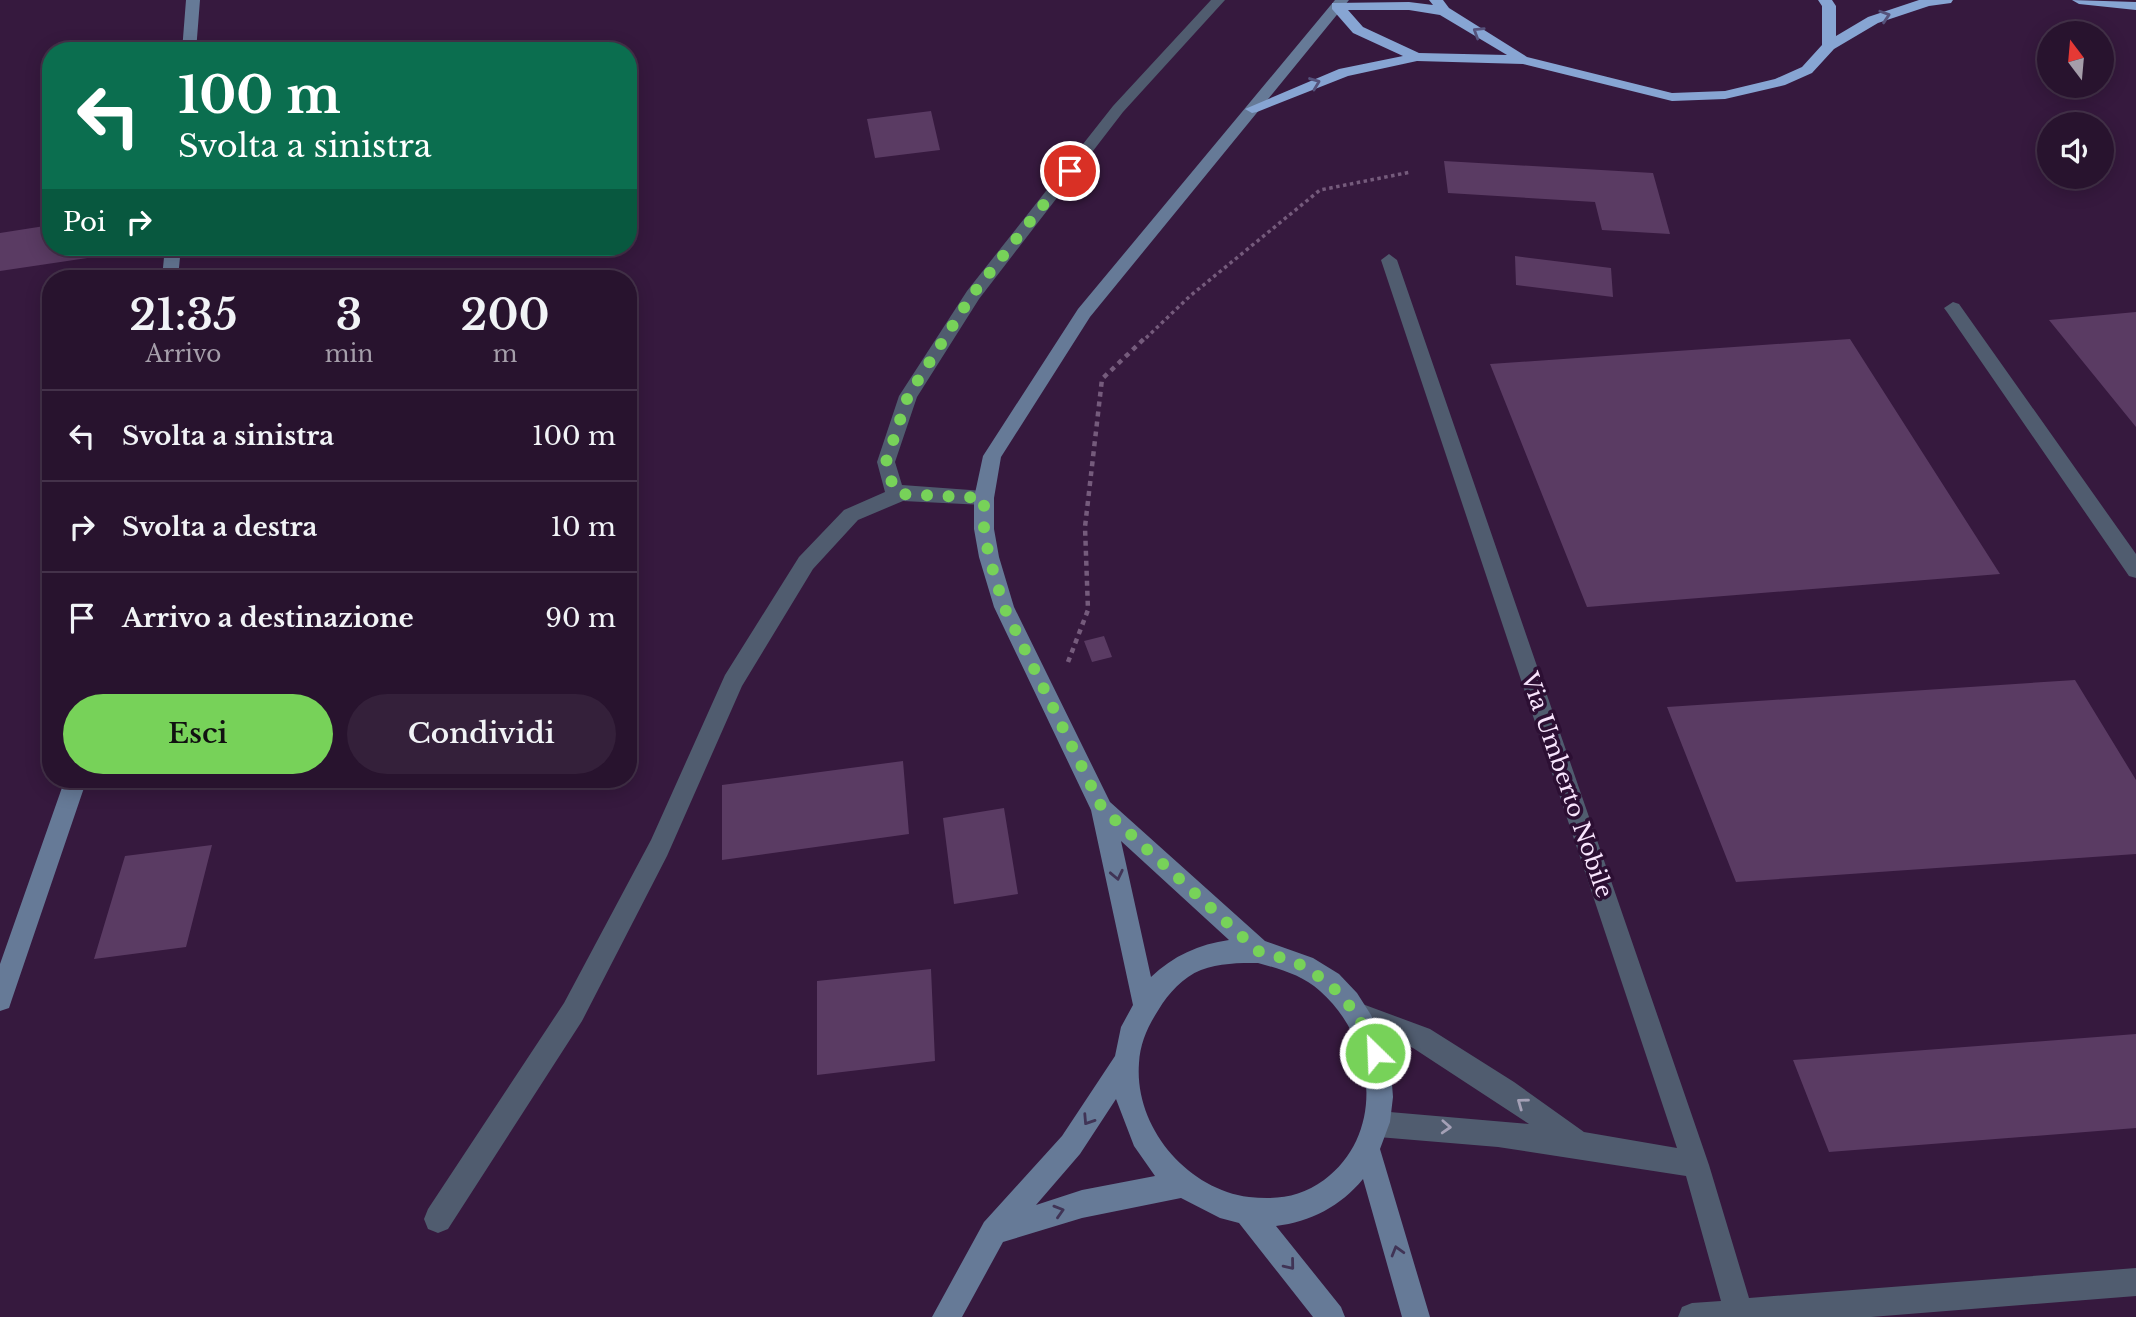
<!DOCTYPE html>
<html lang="it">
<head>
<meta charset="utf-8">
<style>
	:root { --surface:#28132e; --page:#34203a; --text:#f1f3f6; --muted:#a59eaa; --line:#44324a; --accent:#77d259 }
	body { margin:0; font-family:"Libre Baskerville",serif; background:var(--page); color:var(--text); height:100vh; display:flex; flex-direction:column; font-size:26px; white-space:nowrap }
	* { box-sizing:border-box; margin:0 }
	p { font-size:23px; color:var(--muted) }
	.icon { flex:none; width:38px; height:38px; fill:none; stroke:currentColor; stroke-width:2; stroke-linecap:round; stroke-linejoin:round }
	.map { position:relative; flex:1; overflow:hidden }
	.drawer { position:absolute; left:42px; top:270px; width:595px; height:518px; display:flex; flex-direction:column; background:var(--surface); border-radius:28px; box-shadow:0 4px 18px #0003,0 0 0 2px var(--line) }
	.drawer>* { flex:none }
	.hud { position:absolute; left:42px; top:42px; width:595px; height:214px; border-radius:28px; box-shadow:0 4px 18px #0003,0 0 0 2px var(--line); background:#0b6e4f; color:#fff; overflow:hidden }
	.needle { width:46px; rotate:344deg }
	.tools { position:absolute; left:2037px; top:21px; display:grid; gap:14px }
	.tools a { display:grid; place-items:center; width:77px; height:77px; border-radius:50%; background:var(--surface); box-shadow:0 4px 18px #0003,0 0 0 2px var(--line); font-size:35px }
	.pin { position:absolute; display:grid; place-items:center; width:60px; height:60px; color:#fff; margin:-30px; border:4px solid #fff; border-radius:50%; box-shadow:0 2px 7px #0007 }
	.me { position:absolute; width:77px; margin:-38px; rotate:336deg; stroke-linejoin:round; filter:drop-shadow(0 0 5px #0008) }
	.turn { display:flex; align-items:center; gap:24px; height:147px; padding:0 21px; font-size:32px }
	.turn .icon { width:91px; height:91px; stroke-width:2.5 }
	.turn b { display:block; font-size:49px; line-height:60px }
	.then { display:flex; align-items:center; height:66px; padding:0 21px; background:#0003; gap:14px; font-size:26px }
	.eta { display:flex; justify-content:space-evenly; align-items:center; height:119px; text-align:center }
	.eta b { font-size:42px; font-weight:600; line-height:49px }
	.action { display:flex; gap:14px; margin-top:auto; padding:14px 21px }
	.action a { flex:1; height:80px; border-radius:42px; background:var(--accent); color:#111; font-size:28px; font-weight:600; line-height:80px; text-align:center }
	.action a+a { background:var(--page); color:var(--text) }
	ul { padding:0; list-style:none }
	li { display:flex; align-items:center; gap:21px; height:91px; padding:0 21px; border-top:2px solid var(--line) }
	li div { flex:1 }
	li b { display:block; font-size:26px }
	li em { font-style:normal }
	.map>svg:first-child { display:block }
	.building { fill:#5a3b63 }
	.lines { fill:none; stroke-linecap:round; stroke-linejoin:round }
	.path-far1 { stroke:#755b7c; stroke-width:3.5; stroke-dasharray:3.5 3.5; stroke-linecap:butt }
	.path { stroke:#755b7c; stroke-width:4.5; stroke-dasharray:5 5; stroke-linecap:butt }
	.street { fill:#505c6f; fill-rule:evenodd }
	.secondary { fill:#667a97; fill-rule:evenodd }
	.highway { fill:#87a5d3; fill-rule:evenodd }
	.oneway { stroke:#55527b }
	.oneway2 { stroke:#403456 }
	.oneway3 { stroke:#a4a0b6 }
	.route { stroke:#77d259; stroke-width:12; stroke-dasharray:0 21.6 }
	.labels { text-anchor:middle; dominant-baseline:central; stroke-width:7; stroke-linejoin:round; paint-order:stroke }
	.street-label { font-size:23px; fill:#f8e5fd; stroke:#2c0f33 }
</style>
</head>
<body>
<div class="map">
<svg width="2136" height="1317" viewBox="0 0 2136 1317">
	<rect width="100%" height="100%" fill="#36193e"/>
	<!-- building -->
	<path class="building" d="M931,111l9,39 -65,8 -8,-39z
		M1444,161l209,12 17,61 -68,-4 -7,-28 -147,-9z
		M51,225v22h71l-1,6 -121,18v-38z
		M1515,256l96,12 2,29 -97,-12z
		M2136,312v115l-87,-107z
		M1850,339l150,235 -413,33 -97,-243z
		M1104,636l8,21 -20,5 -8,-21z
		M2075,680l61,100v74l-400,28 -69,-175z
		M903,761l6,73 -187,26v-75z
		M1004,808l14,86 -64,10 -11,-86z
		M212,845l-26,102 -92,12 31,-103z
		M931,969l4,92 -118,14v-94z
		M2136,1034v94l-307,24 -36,-92z"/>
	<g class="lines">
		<!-- path-far1 -->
		<path class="path-far1" d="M1146,338l44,-42 130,-106 91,-18"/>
		<!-- path -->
		<path class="path" d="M1068,662l20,-52 -3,-83 17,-148 45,-43"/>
		<!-- street -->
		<path class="street" d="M1211,0h14l-102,112 -144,187 -62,98 -22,65 7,23 82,6 7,2 3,5 -3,5 -7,2 -81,-4 -45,19 -45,49 -71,117 -75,170 -85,165 -134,208 -10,4 -10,-4 -4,-10 4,-10 136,-206 87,-163 74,-165 74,-118 45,-47 41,-18 -8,-30 22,-66 68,-105 146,-185z
			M1389,254l8,6 312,905 40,133 387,-30v28l-265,21h-193l4,-10 10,-4 29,-2 -35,-125 -188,-29 -120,-10 -9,-4 -4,-9 4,-9 9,-4 151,13 -116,-76 -65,-25 -3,-9 3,-9 9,-3 73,27 84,53 70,50 93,16 -296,-888z
			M1953,302l6,2 177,250v24l-7,-2 -182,-264 -3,-4z"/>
		<!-- secondary -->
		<path class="secondary" d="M186,0h14l-4,51h-14z
			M1335,0h14l-259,317 -89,140 -7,41v31l5,28 15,50 96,195 155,139 48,17 26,16 18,19 14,22 14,32 6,25 2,25 -3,25 -10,27 50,168h-28l-39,-138c-22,27 -53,43 -87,47l65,81 4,10h-32l-74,-94 -19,-5 -39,-20 -99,20 -79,24 -41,75h-30l52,-95 78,-86 53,-80 6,-29 12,-22 -42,-195 -97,-203 -15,-50 -5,-28v-31l9,-42 95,-147zM1121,841l108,99c-30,4 -56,16 -78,37zM1258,963c22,6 44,12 62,28 55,48 67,142 4,189 -23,17 -47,20 -75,17 -62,-8 -115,-70 -110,-134 1,-20 9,-37 20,-54 9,-15 24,-32 42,-39 18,-7 38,-7 57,-7zM1116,1099l18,47 21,30 -73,14 -46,15 44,-51z
			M165,247h16l-3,31h-16z
			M65,779h22l-75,220 -3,9 -9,3v-47z"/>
		<!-- highway -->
		<path class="highway" d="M1429,0h14l6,8 78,49 145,36 53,-2 50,-12 27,-12 20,-22v-39l-4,-6h14l4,6v30l32,-19 51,-17h34l-2,3 -22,3 -51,17 -44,26 -22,24 -27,12 -60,14 -53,2 -149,-37 -106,-3 -69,15 -91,36 -5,1 -7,-4 94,-40 64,-13 -50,-23 -21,-24v-6l77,-1 24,3zM1348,10h61l31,5 67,40 -88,-2 -56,-26z
			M2072,0l64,2v8l-57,-6z"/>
	</g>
	<!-- one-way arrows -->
	<defs><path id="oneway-chevron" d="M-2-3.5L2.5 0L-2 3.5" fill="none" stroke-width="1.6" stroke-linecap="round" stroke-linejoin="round" transform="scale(1.75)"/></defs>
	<g class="oneway">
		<use href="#oneway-chevron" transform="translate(1885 16) rotate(-18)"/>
		<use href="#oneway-chevron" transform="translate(1478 32) rotate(-148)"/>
		<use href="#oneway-chevron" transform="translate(1315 83) rotate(-21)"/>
	</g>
	<g class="oneway2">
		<use href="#oneway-chevron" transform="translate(1117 875) rotate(78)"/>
		<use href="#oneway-chevron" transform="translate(1088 1120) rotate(123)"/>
		<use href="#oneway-chevron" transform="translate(1059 1211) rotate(-17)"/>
		<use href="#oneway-chevron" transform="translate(1397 1251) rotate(-106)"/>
		<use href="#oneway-chevron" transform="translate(1290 1265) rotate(51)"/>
	</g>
	<g class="oneway3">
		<use href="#oneway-chevron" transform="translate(1522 1103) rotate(-144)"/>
		<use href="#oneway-chevron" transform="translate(1446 1127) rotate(3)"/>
	</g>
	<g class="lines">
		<!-- route -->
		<path class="route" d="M1070,171l-98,124 -64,101 -22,66 8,28 7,4 83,4v31l5,28 15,50 98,201 156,143 38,11 33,21 28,31 18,39"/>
	</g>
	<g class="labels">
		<!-- street labels -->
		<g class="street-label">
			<text transform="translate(1567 785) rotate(71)">Via Umberto Nobile</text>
		</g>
	</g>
</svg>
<div class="tools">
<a><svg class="needle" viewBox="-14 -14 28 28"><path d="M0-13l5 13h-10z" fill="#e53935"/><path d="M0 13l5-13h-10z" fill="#a59eaa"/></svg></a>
<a><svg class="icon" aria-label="sound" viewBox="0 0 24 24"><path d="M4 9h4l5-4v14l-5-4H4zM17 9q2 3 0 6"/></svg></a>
</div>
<div class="pin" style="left:1070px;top:171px;background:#d93025"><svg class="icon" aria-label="arrive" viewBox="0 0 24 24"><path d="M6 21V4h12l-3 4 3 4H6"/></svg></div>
<svg class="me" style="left:1375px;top:1053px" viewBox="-20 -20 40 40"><circle r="17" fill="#77d259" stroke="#fff" stroke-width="3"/><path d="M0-11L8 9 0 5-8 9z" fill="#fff"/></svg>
<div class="hud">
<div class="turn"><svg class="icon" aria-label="left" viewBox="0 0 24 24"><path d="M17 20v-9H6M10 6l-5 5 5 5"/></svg><div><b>100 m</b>Svolta a sinistra</div></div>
<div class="then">Poi<svg class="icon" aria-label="right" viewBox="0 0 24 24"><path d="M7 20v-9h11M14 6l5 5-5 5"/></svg></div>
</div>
<section class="drawer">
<div class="eta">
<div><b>21:35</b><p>Arrivo</p></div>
<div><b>3</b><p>min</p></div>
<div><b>200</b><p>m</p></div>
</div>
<ul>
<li><svg class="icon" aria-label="left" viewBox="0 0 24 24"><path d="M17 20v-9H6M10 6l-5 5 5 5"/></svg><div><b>Svolta a sinistra</b></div><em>100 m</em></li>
<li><svg class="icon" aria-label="right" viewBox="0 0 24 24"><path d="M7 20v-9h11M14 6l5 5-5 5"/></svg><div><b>Svolta a destra</b></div><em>10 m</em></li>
<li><svg class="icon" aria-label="arrive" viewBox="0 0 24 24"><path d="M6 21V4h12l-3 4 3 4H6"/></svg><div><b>Arrivo a destinazione</b></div><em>90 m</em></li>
</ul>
<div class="action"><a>Esci</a><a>Condividi</a></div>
</section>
</div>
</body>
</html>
